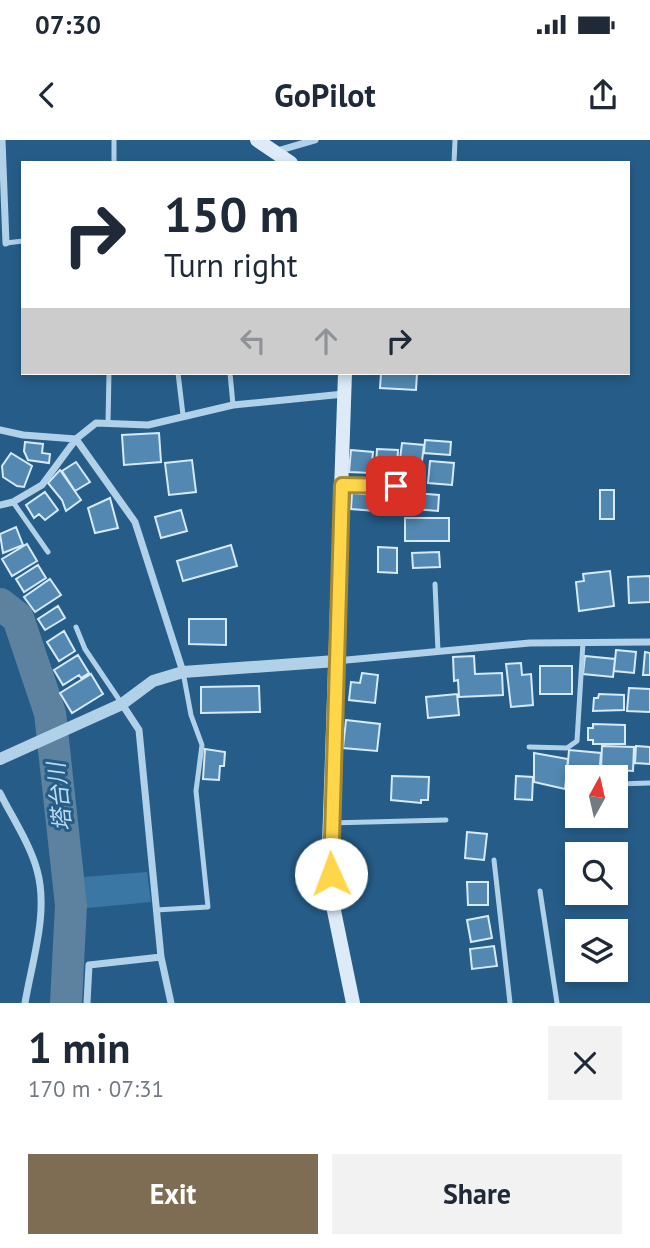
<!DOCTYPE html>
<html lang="en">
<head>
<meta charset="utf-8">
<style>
	:root { --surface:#fff; --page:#f2f2f3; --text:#1f2937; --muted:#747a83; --accent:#7e6c53 }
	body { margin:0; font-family:"PT Sans","Noto Sans JP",sans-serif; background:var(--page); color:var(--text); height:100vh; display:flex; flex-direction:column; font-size:26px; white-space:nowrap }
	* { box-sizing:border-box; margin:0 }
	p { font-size:23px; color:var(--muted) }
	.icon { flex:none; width:38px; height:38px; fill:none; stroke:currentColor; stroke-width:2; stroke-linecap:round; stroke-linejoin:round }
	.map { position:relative; height:863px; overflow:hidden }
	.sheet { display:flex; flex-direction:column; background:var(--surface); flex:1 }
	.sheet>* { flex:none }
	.guide { position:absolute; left:21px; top:21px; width:609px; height:214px; border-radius:0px; box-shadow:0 4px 10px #0003; background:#fff; color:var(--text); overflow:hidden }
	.needle { width:46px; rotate:8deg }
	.fabs { position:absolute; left:565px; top:625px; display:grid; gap:14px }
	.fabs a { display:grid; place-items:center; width:63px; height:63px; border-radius:0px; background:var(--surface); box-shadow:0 4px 10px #0003; font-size:35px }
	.pin { position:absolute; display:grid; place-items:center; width:60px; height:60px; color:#fff; margin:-30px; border-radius:14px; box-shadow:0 4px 10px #0006 }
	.me { position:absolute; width:77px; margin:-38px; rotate:358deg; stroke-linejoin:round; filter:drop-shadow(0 0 5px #0008) }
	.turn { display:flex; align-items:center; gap:24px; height:147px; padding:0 28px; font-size:32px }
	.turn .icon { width:91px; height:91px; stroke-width:2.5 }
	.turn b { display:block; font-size:49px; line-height:60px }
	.lanes { display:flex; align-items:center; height:66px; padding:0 28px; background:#0003; justify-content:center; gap:35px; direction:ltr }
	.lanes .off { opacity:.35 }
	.round { display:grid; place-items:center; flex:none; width:74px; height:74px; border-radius:0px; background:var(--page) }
	.headline { display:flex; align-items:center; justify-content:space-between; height:119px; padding:0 28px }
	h1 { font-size:42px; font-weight:700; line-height:52px }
	.cta { display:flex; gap:14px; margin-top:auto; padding:14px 28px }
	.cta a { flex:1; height:80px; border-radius:0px; background:var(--accent); color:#fff; font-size:28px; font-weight:700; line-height:80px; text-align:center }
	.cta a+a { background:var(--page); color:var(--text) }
	.status { display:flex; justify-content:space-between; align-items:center; height:49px; padding:0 35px; background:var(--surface); direction:ltr }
	.status svg { height:19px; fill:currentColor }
	header { display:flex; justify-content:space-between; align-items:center; height:91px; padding:0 28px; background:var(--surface); font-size:32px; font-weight:700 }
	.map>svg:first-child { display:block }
	.green { fill:#3a77a4 }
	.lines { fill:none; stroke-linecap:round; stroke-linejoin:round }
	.river { stroke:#5c829f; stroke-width:32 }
	.building { fill:#5288b1; stroke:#d5e9f7; stroke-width:2 }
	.service { stroke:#b1d1e9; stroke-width:5 }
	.minor { stroke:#b1d1e9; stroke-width:7 }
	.tertiary { stroke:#b1d1e9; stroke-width:12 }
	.secondary { stroke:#dcebf7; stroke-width:14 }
	.route-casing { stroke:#a68a30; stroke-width:18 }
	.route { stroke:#ffd54a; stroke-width:12 }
	.labels { text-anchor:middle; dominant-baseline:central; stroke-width:6; stroke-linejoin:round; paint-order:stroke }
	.water-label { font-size:23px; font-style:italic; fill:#bddbf0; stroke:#265d88 }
</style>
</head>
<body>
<div class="status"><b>07:30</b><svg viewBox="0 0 49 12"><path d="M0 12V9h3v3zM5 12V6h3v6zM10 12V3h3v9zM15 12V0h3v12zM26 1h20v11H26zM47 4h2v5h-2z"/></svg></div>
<header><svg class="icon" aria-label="back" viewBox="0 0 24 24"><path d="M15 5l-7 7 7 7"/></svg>GoPilot<svg class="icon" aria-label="share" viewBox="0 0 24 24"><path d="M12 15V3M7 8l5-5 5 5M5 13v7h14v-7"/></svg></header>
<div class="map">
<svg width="650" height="863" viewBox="0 0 650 863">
	<rect width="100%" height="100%" fill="#265d88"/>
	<!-- green -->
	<path class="green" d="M147,732l4,30 -64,6 -3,-31z"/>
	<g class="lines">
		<!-- river -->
		<path class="river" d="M0,464l18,14 32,95 21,192 -5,98"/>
	</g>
	<!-- building -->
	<path class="building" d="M381,233h36l-1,17 -36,-2z
		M159,293l2,29 -37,3 -2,-30z
		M425,300l26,2 -1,13 -26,-2z
		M25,302l18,2 -1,9 8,1 -1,9 -21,-3 -4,-9z
		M402,303l22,2 -2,16 -22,-2z
		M377,309l21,1 -1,16 -21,-1z
		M351,310l22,2 -2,21 -22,-1z
		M11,313l21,13 -8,21 -7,-1 -14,-9 -1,-11z
		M192,320l4,32 -27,3 -4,-32z
		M430,321l24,2 -2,22 -24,-2z
		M76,322l14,20 -15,9 -13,-20z
		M60,330l21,30 -15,11 -4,-11 -14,-17z
		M381,350l24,2 -1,22 -24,-2z
		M600,350h14v29h-14z
		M45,352l13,18 -13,10 -6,-6 -5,4 -8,-13z
		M352,353l24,2 -1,16 -24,-2z
		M415,353l24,2 -1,16 -24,-2z
		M110,358l8,30 -23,5 -7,-25z
		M181,370l6,21 -26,7 -6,-21z
		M405,378h44v23h-44z
		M16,387l7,18 -20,8 -3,-19z
		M27,404l10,17 -25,15 -10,-17z
		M231,405l6,21 -54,15 -6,-20z
		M378,407l19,1v25l-19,-1z
		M439,412l1,15 -27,1 -1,-15z
		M38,425l8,13 -22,14 -8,-13z
		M610,431l4,35 -35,5 -3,-29 8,-1 -1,-7z
		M650,436v26l-21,1 -1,-26z
		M50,439l11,16 -26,17 -11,-15z
		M58,466l7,12 -20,12 -7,-11z
		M189,479h37v26l-37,-1z
		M64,491l11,20 -16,10 -12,-19z
		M616,510l20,2 -2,21 -20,-2z
		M645,512l5,1v22h-7z
		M78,515l11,18 -8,5 -2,-3 -16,10 -9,-15z
		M474,516l1,18 27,-1 1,22 -44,2 -1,-17 -4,1 -1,-24z
		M585,516l30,3 -2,18 -30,-3z
		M521,523l1,12 9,-1 2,31 -22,2 -5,-43z
		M540,526h32v28h-32z
		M362,533l16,2 -3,28 -26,-3 2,-18 9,1z
		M91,534l12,20 -31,19 -12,-20z
		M259,546l1,26 -59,1v-26z
		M629,548l21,1v23l-23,-1z
		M457,554l2,21 -31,3 -2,-21z
		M599,554l25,1v15l-31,1 1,-13h4z
		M346,580l34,4 -3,27 -34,-3z
		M593,584l32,1v19h-32v-4h-5v-12h5z
		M602,606l32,1 -1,24 -32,-2z
		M636,606l14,1v17l-15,-1z
		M205,609l20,3 -1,14h-4l-1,14 -16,-1z
		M569,610l32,3 -2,24 -32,-3z
		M534,613l34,6 -3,30 -31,-7z
		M392,636l37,1 -1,23h-7v3l-30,-3z
		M516,636l17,1 -1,23 -17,-1z
		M467,692l20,2 -3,26 -19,-2z
		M467,742h21v23h-20z
		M488,776l4,22 -21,4 -4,-22z
		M494,806l3,20 -25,3 -2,-20z"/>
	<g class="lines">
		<!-- service -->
		<path class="service" d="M114,23v-23
			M454,23l1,-23
			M6,103l17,-2
			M178,233l5,42
			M230,233l3,32
			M108,283l1,-50
			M342,345l81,1
			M13,362l35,50
			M435,444l3,67
			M76,487l9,22 37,55
			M529,607l38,1 10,-7 6,-99
			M616,644l34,-1
			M330,683l116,-3
			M494,720l16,143
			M540,751l17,112
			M156,770l52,-3 -12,-116 6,-46 -11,-30 -8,-43"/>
		<!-- minor -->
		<path class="minor" d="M2,0l4,103
			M277,11l38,-11
			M0,290l23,5 53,4 59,83 48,150
			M0,365l13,-3 29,-17 34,-46 20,-16 52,2 85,-20 111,-11
			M336,521l194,-18 120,-1
			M122,564l17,26 22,227 10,46
			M0,653c12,24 30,51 37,77 12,42 -5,91 -12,133
			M87,863l2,-38 72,-8"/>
		<!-- tertiary -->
		<path class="tertiary" d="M0,619l122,-55 31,-23 30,-9 153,-11"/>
		<!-- secondary -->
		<path class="secondary" d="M257,0l34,23
			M345,233l-16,473 3,55 21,102"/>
	</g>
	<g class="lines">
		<defs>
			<path id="route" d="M331,734l11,-389 54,1"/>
		</defs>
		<!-- route casing -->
		<use href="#route" class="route-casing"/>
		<!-- route -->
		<use href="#route" class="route"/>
	</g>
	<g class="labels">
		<!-- water labels -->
		<g class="water-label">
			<text transform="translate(59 657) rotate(-96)">塔台川</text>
		</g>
	</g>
</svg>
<div class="fabs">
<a><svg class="needle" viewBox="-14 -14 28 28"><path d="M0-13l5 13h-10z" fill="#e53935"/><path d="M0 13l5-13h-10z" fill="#747a83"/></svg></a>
<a><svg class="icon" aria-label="search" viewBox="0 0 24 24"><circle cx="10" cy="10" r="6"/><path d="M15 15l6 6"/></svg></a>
<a><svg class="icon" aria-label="layers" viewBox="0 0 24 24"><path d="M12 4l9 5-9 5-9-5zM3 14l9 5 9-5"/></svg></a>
</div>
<div class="pin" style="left:396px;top:346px;background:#d93025"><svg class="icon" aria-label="arrive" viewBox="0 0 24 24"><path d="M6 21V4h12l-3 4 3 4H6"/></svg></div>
<svg class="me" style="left:331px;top:734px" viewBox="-20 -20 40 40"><circle r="19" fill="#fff"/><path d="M0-13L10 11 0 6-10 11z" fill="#ffd54a"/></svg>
<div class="guide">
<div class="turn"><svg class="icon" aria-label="right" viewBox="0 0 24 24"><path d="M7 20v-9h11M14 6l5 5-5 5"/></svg><div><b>150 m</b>Turn right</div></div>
<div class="lanes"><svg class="icon off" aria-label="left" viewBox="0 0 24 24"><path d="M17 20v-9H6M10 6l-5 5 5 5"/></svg><svg class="icon off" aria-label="ahead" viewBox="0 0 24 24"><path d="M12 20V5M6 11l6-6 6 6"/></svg><svg class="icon" aria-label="right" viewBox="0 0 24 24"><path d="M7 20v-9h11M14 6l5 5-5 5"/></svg></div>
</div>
</div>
<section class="sheet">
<div class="headline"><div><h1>1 min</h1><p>170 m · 07:31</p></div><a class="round"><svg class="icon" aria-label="close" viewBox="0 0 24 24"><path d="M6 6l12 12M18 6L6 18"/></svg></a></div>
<div class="cta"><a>Exit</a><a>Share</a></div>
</section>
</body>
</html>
